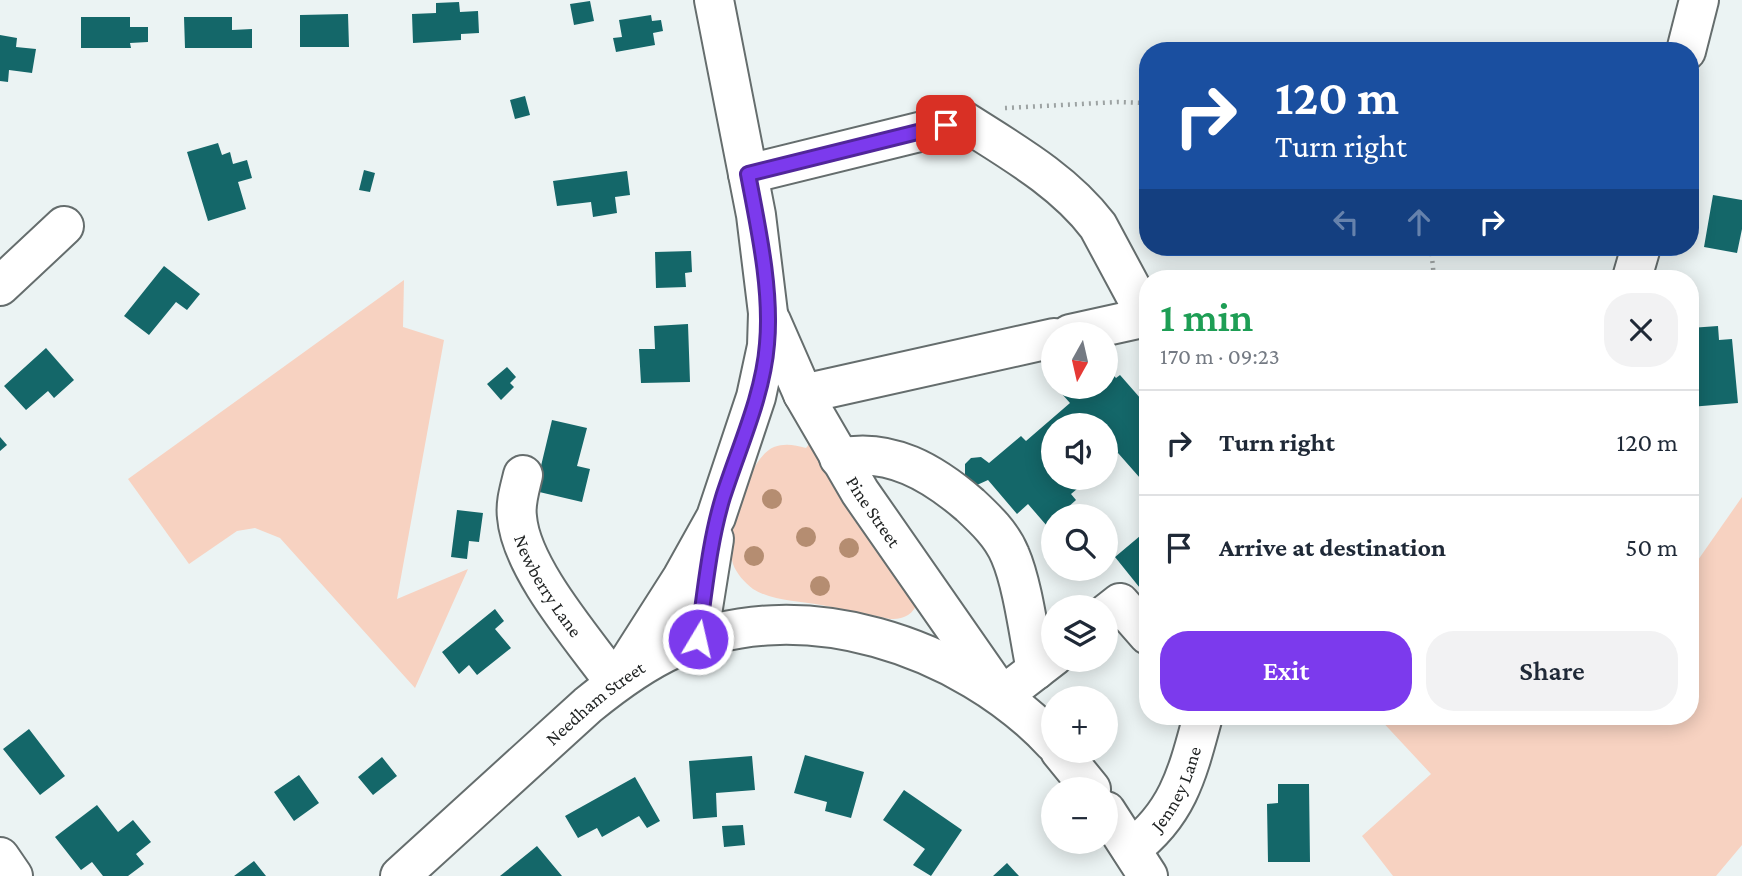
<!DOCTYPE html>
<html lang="en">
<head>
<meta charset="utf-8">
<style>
	:root { --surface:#fff; --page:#f2f2f3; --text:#1f2937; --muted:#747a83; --line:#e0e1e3; --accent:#7c3aed }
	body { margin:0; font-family:"Crimson Pro",serif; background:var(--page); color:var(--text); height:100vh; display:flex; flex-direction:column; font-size:26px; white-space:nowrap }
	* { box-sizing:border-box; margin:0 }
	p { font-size:23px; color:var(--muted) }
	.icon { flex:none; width:38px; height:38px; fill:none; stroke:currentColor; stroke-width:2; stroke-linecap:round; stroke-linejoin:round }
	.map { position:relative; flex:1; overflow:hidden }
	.side { position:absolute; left:1139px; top:270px; width:560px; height:455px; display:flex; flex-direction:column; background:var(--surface); border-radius:28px; box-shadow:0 4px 18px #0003 }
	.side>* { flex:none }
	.guide { position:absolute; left:1139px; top:42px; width:560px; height:214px; border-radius:28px; box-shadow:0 4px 18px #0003; background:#1a4fa0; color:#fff; overflow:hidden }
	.needle { width:46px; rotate:188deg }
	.buttons { position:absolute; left:1041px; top:322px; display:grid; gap:14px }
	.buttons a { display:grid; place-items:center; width:77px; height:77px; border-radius:50%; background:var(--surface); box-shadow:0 4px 18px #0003; font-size:35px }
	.pin { position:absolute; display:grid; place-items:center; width:60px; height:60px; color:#fff; margin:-30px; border-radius:14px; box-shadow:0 4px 10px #0006 }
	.me { position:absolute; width:77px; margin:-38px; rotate:9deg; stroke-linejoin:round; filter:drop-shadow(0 0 5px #0008) }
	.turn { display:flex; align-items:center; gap:24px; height:147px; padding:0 21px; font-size:32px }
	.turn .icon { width:91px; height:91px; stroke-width:2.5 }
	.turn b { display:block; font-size:49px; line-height:60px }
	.lanes { display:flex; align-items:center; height:66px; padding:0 21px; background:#0003; justify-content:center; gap:35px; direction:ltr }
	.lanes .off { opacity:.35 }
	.round { display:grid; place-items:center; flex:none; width:74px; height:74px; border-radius:28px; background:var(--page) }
	.headline { display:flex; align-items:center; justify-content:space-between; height:119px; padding:0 21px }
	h1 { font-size:42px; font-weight:600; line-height:52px; color:#1e9e55 }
	.primary-button { display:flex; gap:14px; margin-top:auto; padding:14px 21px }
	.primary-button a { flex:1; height:80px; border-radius:28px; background:var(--accent); color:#fff; font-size:28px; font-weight:600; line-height:80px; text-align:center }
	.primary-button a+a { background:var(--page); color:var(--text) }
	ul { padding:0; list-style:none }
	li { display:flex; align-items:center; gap:21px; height:105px; padding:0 21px; border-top:2px solid var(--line) }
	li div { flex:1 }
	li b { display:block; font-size:26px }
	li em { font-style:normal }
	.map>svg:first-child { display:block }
	.green { fill:#f7d2c1 }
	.building { fill:#146769 }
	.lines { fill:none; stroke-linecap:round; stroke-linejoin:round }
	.minor-casing { stroke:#656d6d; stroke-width:42 }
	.major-casing { stroke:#656d6d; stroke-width:42 }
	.path { stroke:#9da3a3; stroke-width:4.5; stroke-dasharray:2 5; stroke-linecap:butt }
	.minor { stroke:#fff; stroke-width:38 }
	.major { stroke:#fff; stroke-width:38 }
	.tree { fill:#b58d71 }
	.route-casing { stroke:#51269a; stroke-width:18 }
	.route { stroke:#7c3aed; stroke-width:12 }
	.labels { text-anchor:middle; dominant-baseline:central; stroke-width:7; stroke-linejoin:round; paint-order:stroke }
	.street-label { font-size:19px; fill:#1e2121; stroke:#ebf3f3 }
</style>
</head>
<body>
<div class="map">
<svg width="1742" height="876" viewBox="0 0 1742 876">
	<rect width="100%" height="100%" fill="#ebf3f3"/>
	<!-- green -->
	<path class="green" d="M404,280l-1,47 41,13 -47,259 71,-30 -53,119 -135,-150 -25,-10 -18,3 -48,33 -61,-85z
		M810,443l107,159c-3,13 -15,18 -27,17 -23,-5 -46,-10 -69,-14 -22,-4 -49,-4 -68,-16 -8,-6 -17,-16 -20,-25 -8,-27 14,-106 41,-117 11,-4 21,-2 32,1z
		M1742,497v348l-26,31h-323l-31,-40 69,-62 -54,-58h313l1,-146z"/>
	<!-- building -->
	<path class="building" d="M590,1l4,20 -20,4 -4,-21z
		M459,2l1,10 18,-1 1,22 -18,1v6l-48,3 -1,-29 24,-1v-10z
		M348,14l1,33h-49v-32z
		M651,15l1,6 9,-1 2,11 -10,2 2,12 -39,7 -3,-14 9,-1 -3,-17z
		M81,17h49v10h18v15l-18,1 1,5h-50z
		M184,17h48v13l20,-1v19h-67z
		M0,35l17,3 -1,9 20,2 -4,24 -23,-3 -1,12 -8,-1z
		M525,96l5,19 -15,4 -5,-19z
		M218,143l4,12 8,-3 3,12 14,-4 5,18 -14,4 8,27 -38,12 -21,-69z
		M364,170l11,3 -5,19 -11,-2z
		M627,171l3,24 -15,2 2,16 -24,4 -2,-15 -34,4 -4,-25z
		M1713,195l29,5v29l-5,24 -33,-6z
		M691,251l1,21 -7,1 1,14 -30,1 -1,-36z
		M164,266l36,28 -13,16 -11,-8 -27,33 -25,-19z
		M688,324l2,58 -49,1 -2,-34h16l-1,-23z
		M1718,326l1,14 13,-1 6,64 -48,4v-79z
		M46,348l28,32 -20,18 -6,-7 -22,19 -22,-24z
		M507,367l9,10 -6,6 4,4 -13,13 -14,-16z
		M1106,367l10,11 4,-3 28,32v64l-8,7 -22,-25 -12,11v-39h-52v53h36l-19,16 5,6 -18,16h-4v4l-7,6 -19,-22 -11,10 -29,-34 -11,5 -12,-8v-13l6,-6 10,-1 8,6 32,-27 5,5 44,-38 -8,-9 8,-7h36z
		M552,420l35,8 -10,38 13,3 -8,33 -47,-11z
		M0,437l7,8 -7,6z
		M457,510l26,3 -4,29 -10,-1 -2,18 -16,-2z
		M1140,536l8,11v51l-33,-41z
		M495,609l9,12 -9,8 16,19 -34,27 -8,-10 -10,9 -17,-22z
		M29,729l36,47 -25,19 -37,-46z
		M805,755l59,17 -13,46 -26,-7 2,-9 -33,-9z
		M752,756l3,34 -39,3 1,24 -24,2 -4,-58z
		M382,757l15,19 -24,19 -15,-18z
		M299,775l20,28 -25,18 -20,-29z
		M635,777l25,44 -13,7 -8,-12 -37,21 -5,-9 -19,10 -13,-22z
		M1278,784h31l1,78h-42l-1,-58 11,-1z
		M904,790l58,40 -31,46 -18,-11 12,-16 -42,-29z
		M97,805l21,27 15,-12 18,22 -15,12 8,10 -16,12h-25l-11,-14 -11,8 -26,-33z
		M743,825l2,20 -21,2 -2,-21z
		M537,846l25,30h-62z
		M254,861l12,15h-32z
		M1007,863l12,13h-26z"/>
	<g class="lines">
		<defs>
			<g id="minor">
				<path d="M1686,51l13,-51"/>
				<path d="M748,174l216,-53c47,30 100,60 134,105l50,93"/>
				<path d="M1632,278l9,-31"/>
				<path d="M0,286l64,-60"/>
				<path id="s1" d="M771,321l32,73 57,98 142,204 52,-40"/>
				<path d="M1070,334l77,-17"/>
				<path d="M803,394l251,-56"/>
				<path d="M839,458c51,-11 94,15 131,47 15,14 32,30 40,50 13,30 19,81 26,115"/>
				<path id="s2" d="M523,475c-3,13 -8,28 -6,42 4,52 68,124 98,166l67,-105 34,-61 40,-120 11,-51 1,-33 -12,-98 -42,-215"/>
				<path d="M1106,614l14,-11 28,32"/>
				<path d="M698,639l16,-100"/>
				<path id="s3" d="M1131,849c48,-36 57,-78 72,-133"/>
				<path d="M0,857l13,19"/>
			</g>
			<g id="major">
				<path d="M1060,751l31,38"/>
				<path d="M1106,811l42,65"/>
				<path id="s4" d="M400,876l188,-171c27,-22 54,-42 85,-56 125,-59 291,-3 381,94"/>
			</g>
		</defs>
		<!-- minor casing -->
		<use href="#minor" class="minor-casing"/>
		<!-- major casing -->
		<use href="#major" class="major-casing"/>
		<!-- path -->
		<path class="path" d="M1005,108l113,-6 30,1
			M1431,247l3,31"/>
		<!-- minor -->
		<use href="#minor" class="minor"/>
		<!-- major -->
		<use href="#major" class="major"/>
	</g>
	<!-- trees -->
	<g class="tree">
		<circle cx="772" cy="499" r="10"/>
		<circle cx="806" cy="537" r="10"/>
		<circle cx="849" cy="548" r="10"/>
		<circle cx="754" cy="556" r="10"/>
		<circle cx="820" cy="586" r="10"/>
	</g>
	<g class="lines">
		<defs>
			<path id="route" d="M698,639c7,-47 11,-96 25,-142 16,-50 40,-101 44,-153 5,-54 -9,-117 -19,-170l198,-49"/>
		</defs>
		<!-- route casing -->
		<use href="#route" class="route-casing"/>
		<!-- route -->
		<use href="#route" class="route"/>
	</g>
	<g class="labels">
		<!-- street labels -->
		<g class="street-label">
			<text stroke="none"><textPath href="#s1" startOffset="217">Pine Street</textPath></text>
			<text stroke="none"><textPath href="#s2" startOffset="119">Newberry Lane</textPath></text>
			<text stroke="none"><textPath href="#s4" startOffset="261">Needham Street</textPath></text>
			<text stroke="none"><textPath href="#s3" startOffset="77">Jenney Lane</textPath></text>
		</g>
	</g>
</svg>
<div class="buttons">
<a><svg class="needle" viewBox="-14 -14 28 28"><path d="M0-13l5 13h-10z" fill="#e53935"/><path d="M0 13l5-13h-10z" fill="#747a83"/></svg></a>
<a><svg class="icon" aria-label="sound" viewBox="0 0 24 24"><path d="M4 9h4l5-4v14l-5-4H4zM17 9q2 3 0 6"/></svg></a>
<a><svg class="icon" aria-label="search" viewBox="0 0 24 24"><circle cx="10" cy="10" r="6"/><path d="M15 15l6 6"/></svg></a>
<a><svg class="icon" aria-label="layers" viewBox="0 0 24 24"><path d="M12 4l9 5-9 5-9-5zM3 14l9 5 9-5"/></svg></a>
<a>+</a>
<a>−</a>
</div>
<div class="pin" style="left:946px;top:125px;background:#d93025"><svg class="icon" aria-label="arrive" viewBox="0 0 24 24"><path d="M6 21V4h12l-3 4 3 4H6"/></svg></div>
<svg class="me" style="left:698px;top:639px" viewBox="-20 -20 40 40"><circle r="17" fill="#7c3aed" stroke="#fff" stroke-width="3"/><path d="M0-11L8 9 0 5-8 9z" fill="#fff"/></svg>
<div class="guide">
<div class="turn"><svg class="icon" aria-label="right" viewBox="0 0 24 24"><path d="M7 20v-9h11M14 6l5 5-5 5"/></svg><div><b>120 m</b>Turn right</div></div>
<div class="lanes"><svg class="icon off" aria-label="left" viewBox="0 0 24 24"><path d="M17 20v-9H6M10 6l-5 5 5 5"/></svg><svg class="icon off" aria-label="ahead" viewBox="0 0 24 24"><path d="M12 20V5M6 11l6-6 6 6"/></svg><svg class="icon" aria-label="right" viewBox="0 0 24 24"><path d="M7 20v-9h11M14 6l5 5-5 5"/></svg></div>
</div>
<section class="side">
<div class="headline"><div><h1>1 min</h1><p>170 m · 09:23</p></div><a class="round"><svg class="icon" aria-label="close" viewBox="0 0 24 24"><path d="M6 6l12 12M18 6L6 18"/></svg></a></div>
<ul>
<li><svg class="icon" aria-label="right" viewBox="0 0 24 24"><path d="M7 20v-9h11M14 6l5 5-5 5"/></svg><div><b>Turn right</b></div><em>120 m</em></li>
<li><svg class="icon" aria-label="arrive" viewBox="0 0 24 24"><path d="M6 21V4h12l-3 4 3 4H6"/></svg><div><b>Arrive at destination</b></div><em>50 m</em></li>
</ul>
<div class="primary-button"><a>Exit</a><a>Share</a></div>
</section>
</div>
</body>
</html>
